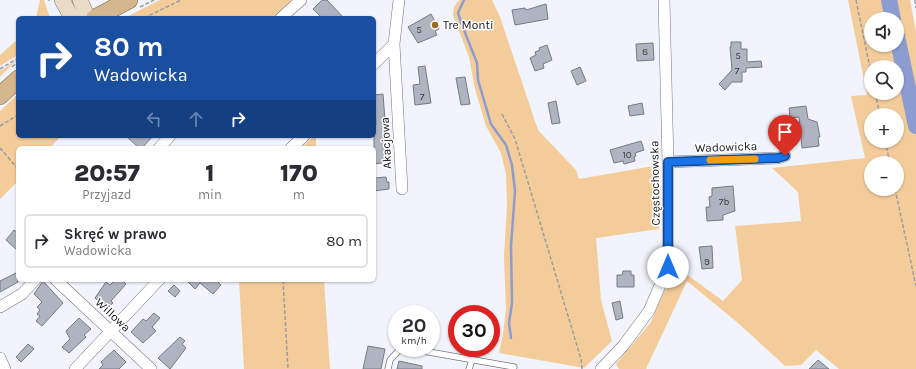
<!DOCTYPE html>
<html lang="pl">
<head>
<meta charset="utf-8">
<style>
	:root { --surface:#fff; --page:#f7f7f7; --text:#2b2b33; --muted:#7c7c81; --line:#e1e1e2 }
	body { margin:0; font-family:Karla,sans-serif; background:var(--page); color:var(--text); height:100vh; display:flex; flex-direction:column; font-size:15px; white-space:nowrap }
	* { box-sizing:border-box; margin:0 }
	p { font-size:13px; color:var(--muted) }
	.icon { flex:none; width:22px; height:22px; fill:none; stroke:currentColor; stroke-width:2; stroke-linecap:round; stroke-linejoin:round }
	.map { position:relative; flex:1; overflow:hidden }
	.side { position:absolute; left:16px; top:146px; width:360px; height:136px; display:flex; flex-direction:column; background:var(--surface); border-radius:6px; box-shadow:0 1px 3px #0004 }
	.side>* { flex:none }
	.hud { position:absolute; left:16px; top:16px; width:360px; height:122px; border-radius:6px; box-shadow:0 1px 3px #0004; background:#1a4fa0; color:#fff; overflow:hidden }
	.tools { position:absolute; left:864px; top:12px; display:grid; gap:8px }
	.tools a { display:grid; place-items:center; width:40px; height:40px; border-radius:50%; background:var(--surface); box-shadow:0 1px 3px #0004; font-size:20px }
	.speed { position:absolute; left:388px; top:305px; display:flex; gap:8px; font-size:20px; font-weight:700; text-align:center }
	.speed>* { display:grid; place-content:center; width:52px; height:52px; border-radius:50%; background:var(--surface); box-shadow:0 1px 3px #0004; line-height:1 }
	.speed small { font-size:10px; font-weight:400 }
	.speed .limit { border:6px solid #d22; background:#fff; color:#111 }
	.pin { position:absolute; display:grid; place-items:center; width:34px; height:34px; color:#fff; margin:-41px -17px; border-radius:50% 50% 50% 0; rotate:-45deg; box-shadow:0 0 4px #0007 }
	.pin .icon { rotate:45deg }
	.me { position:absolute; width:44px; margin:-22px; rotate:0deg; stroke-linejoin:round; filter:drop-shadow(0 0 3px #0008) }
	.turn { display:flex; align-items:center; gap:14px; height:84px; padding:0 12px; font-size:18px }
	.turn .icon { width:52px; height:52px; stroke-width:2.5 }
	.turn b { display:block; font-size:28px; line-height:34px }
	.lanes { display:flex; align-items:center; height:38px; padding:0 12px; background:#0003; justify-content:center; gap:20px; direction:ltr }
	.lanes .off { opacity:.35 }
	.eta { display:flex; justify-content:space-evenly; align-items:center; height:68px; text-align:center }
	.eta b { font-size:24px; font-weight:800; line-height:28px }
	ul { padding:0; list-style:none }
	li { display:flex; align-items:center; gap:12px; height:54px; margin:0 8px 6px; padding:0 4px; border:2px solid var(--line); border-radius:6px }
	li div { flex:1 }
	li b { display:block; font-size:15px }
	li em { font-style:normal }
	.map>svg:first-child { display:block }
	.green { fill:#f4cc9a; fill-rule:evenodd }
	.lines { fill:none; stroke-linecap:round; stroke-linejoin:round }
	.stream { stroke:#8d9cd0; stroke-width:2.5 }
	.river { stroke:#8d9cd0; stroke-width:16 }
	.building { fill:#b0b4c1; stroke:#767a86 }
	.service-casing { stroke:#737683; stroke-width:7 }
	.minor-casing { stroke:#737683; stroke-width:12 }
	.secondary-casing { stroke:#737683; stroke-width:16 }
	.primary-casing { stroke:#7f5f34; stroke-width:18 }
	.path { stroke:#9b9da5; stroke-width:1.5; stroke-dasharray:4 2; stroke-linecap:butt }
	.service { stroke:#fff; stroke-width:5.5 }
	.minor { stroke:#fff; stroke-width:11 }
	.secondary { stroke:#eadbc6; stroke-width:15 }
	.primary { stroke:#d5b78e; stroke-width:17 }
	.route-casing { stroke:#114b97; stroke-width:10 }
	.route { stroke:#1a73e8; stroke-width:7 }
	.slow { stroke:#f59e0b; stroke-width:7 }
	.poi-dot { fill:#9d6b20; stroke:#fff; stroke-width:1.5 }
	.labels { text-anchor:middle; dominant-baseline:central; stroke-width:3; stroke-linejoin:round; paint-order:stroke }
	.number-label { font-size:10px; fill:#3b3d44 }
	.poi-label { font-size:12px; fill:#14151a; stroke:#fff; text-anchor:start }
	.street-label { font-size:12px; fill:#14151a; stroke:#fff }
</style>
</head>
<body>
<div class="map">
<svg width="916" height="369" viewBox="0 0 916 369">
	<rect width="100%" height="100%" fill="#f1f4fd"/>
	<!-- green -->
	<path class="green" d="M40,0h4l6,18h-14z
		M160,0h132l-18,18h-150z
		M459,0h33l8,17 38,113 38,40 3,9 80,-14v64l-63,9 5,62 11,41 -28,27 -85,-15 4,-19 3,-25 -2,-52 3,-53 -1,-30 -5,-21 -15,-27 -11,-37 -6,-32 -16,-42 1,-8z
		M848,0h62l6,32v337h-77l-23,-19 -15,15 -16,1 -47,-43 -51,-42 -41,88h-27l-3,-5 35,-42 12,-28 14,-21 1,-5 45,33 19,-21 -7,-54 66,-5 -3,-29 -26,-24 93,-10 -14,-62 16,-1zM871,19h26v26h-26zM871,67h26v26h-26zM871,115h26v26h-26zM871,163h26v26h-26z
		M18,39v16l-18,11v-11z
		M17,60l-17,17v-6z
		M18,94v42h43l-11,12h-32v33l-18,18v-88z
		M314,136h2v12h-15z
		M239,280h85l6,89h-86z"/>
	<g class="lines">
		<!-- stream -->
		<path class="stream" d="M464,0l-6,13 4,12 15,38 1,17 13,44 15,21 6,20 3,26 -4,55 1,57 -3,20 2,15"/>
		<!-- river -->
		<path class="river" d="M889,0l4,19
			M897,36l19,90"/>
	</g>
	<!-- building -->
	<path class="building" d="M322,0h5l17,18h-22l-9,-9z
		M546,4l2,15 -33,6 -3,-15 13,-2 1,2z
		M431,14l8,15 -4,2 2,4 -19,8 -10,-16z
		M731,42h10v7h6v13l14,-1 1,6 -16,1v4h-4v10h-10l-7,8 -6,-6 13,-14 -2,-23h1z
		M653,43l1,17 -17,1 -1,-17z
		M547,45l5,15 -9,4 1,4 -9,3 -5,-13 6,-3 -1,-3 5,-2 -1,-2z
		M425,66l6,37 -16,2 -2,-20 7,-1 -2,-17z
		M580,67l6,14 -9,4 -6,-14z
		M465,77l5,27 -9,1 -5,-27z
		M383,94l5,66h-6v3l-8,1v-39h2l-2,-30z
		M556,101l4,22 -8,1 -4,-21z
		M642,103l2,11 -14,2 -2,-10z
		M806,106l2,13 9,3 3,15h-2l1,9 -17,2 -3,-31 -9,1 -1,-10z
		M126,136h27l-11,12h-3z
		M641,141l3,9 -9,3 1,3 -2,1 1,4 -11,3 -1,-3 -9,2 -4,-13z
		M386,177l1,5h2v7l-15,2 1,-13z
		M733,186l2,25 -12,4v5l-16,1 -1,-14h4l-1,-10 3,-1v-8z
		M14,230l4,3v18l-12,-11z
		M712,246l1,22 -11,1 -3,-22z
		M623,271h8v4h3v12h-17v-12h5z
		M18,272v10l-18,10v-11z
		M115,280h7l4,4 -15,17 2,2 -7,6 -11,-11 11,-16 4,3z
		M186,280h30l5,5 -8,9 -13,-11 -5,6z
		M43,281l20,22 -21,23 -6,-5 4,-5 -3,-2 3,-4 -3,-3 5,-5 -8,-8z
		M174,285l6,6 -5,6 -7,-6z
		M620,301l3,17 -7,2 -4,-17z
		M154,313l6,5 -8,9 4,4 -13,12 -12,-11 12,-13 3,2z
		M79,318l12,11 -7,6 2,2 -17,16 -7,-6 8,-8 -4,-8z
		M180,337l5,4 -3,3 4,4 -16,21 -12,-11z
		M28,344l6,5 -13,13 -5,-5z
		M368,346l17,3 -4,20h-18z
		M114,350l12,12 -7,7h-20l4,-4 -2,-3z
		M818,360l11,9h-20z
		M399,361l23,5v3h-25z"/>
	<g class="lines">
		<defs>
			<path id="service" d="M406,348l108,19
				M388,369l2,-9 11,-12
				M469,369l3,-9"/>
			<path id="minor" d="M399,0l-5,44 8,145
				M281,18l20,-18
				M374,64l20,-20
				M159,148l11,-12
				M291,148l13,-12
				M668,162l110,-4 7,-2
				M56,280l95,89
				M0,307l22,-13 13,-14
				M0,358l5,11
				M75,369l84,-89
				M601,369l22,-23 26,-35 19,-44v-105l-4,-162"/>
			<path id="secondary" d="M62,0l10,18
				M80,0l8,18"/>
			<path id="primary" d="M95,18l34,-18
				M0,96l18,-17"/>
		</defs>
		<!-- service casing -->
		<use href="#service" class="service-casing"/>
		<!-- minor casing -->
		<use href="#minor" class="minor-casing"/>
		<!-- secondary casing -->
		<use href="#secondary" class="secondary-casing"/>
		<!-- primary casing -->
		<use href="#primary" class="primary-casing"/>
		<!-- path -->
		<path class="path" d="M49,0v1
			M856,0l15,73
			M915,0l1,8
			M140,7l14,-7
			M144,18l37,-18
			M12,67l6,-5
			M0,69l18,-11
			M875,93l5,22
			M502,114l13,25 66,220 1,10
			M0,126l18,-11
			M885,141l5,22
			M0,148l18,21
			M895,189l21,97
			M283,280l5,89"/>
		<!-- service -->
		<use href="#service" class="service"/>
		<!-- minor -->
		<use href="#minor" class="minor"/>
		<!-- secondary -->
		<use href="#secondary" class="secondary"/>
		<!-- primary -->
		<use href="#primary" class="primary"/>
	</g>
	<g class="lines">
		<defs>
			<path id="route" d="M668,267v-105l110,-4 7,-2"/>
		</defs>
		<!-- route casing -->
		<use href="#route" class="route-casing"/>
		<!-- route -->
		<use href="#route" class="route"/>
		<!-- slow -->
		<path class="slow" d="M710,160l45,-1"/>
	</g>
	<!-- markers -->
	<circle class="poi-dot" cx="435" cy="25" r="4"/>
	<g class="labels">
		<!-- number labels -->
		<g class="number-label">
			<text x="419" y="30">5</text>
			<text x="645" y="52">8</text>
			<text x="738" y="56">5</text>
			<text x="737" y="71">7</text>
			<text x="422" y="97">7</text>
			<text x="627" y="155">10</text>
			<text x="724" y="202">7b</text>
			<text x="707" y="262">9</text>
		</g>
		<!-- poi labels -->
		<g class="poi-label">
			<text x="443" y="25">Tre Monti</text>
		</g>
		<!-- street labels -->
		<g class="street-label">
			<text transform="translate(386 143) rotate(-93)">Akacjowa</text>
			<text transform="translate(726 147) rotate(-2)">Wadowicka</text>
			<text transform="translate(655 183) rotate(-91)">Częstochowska</text>
			<text transform="translate(113 315) rotate(43)">Willowa</text>
		</g>
	</g>
</svg>
<div class="tools">
<a><svg class="icon" aria-label="sound" viewBox="0 0 24 24"><path d="M4 9h4l5-4v14l-5-4H4zM17 9q2 3 0 6"/></svg></a>
<a><svg class="icon" aria-label="search" viewBox="0 0 24 24"><circle cx="10" cy="10" r="6"/><path d="M15 15l6 6"/></svg></a>
<a>+</a>
<a>−</a>
</div>
<div class="speed"><div>20<small>km/h</small></div><div class="limit">30</div></div>
<div class="pin" style="left:785px;top:156px;background:#d93025"><svg class="icon" aria-label="arrive" viewBox="0 0 24 24"><path d="M6 21V4h12l-3 4 3 4H6"/></svg></div>
<svg class="me" style="left:668px;top:267px" viewBox="-20 -20 40 40"><circle r="19" fill="#fff"/><path d="M0-13L10 11 0 6-10 11z" fill="#1a73e8"/></svg>
<div class="hud">
<div class="turn"><svg class="icon" aria-label="right" viewBox="0 0 24 24"><path d="M7 20v-9h11M14 6l5 5-5 5"/></svg><div><b>80 m</b>Wadowicka</div></div>
<div class="lanes"><svg class="icon off" aria-label="left" viewBox="0 0 24 24"><path d="M17 20v-9H6M10 6l-5 5 5 5"/></svg><svg class="icon off" aria-label="ahead" viewBox="0 0 24 24"><path d="M12 20V5M6 11l6-6 6 6"/></svg><svg class="icon" aria-label="right" viewBox="0 0 24 24"><path d="M7 20v-9h11M14 6l5 5-5 5"/></svg></div>
</div>
<section class="side">
<div class="eta">
<div><b>20:57</b><p>Przyjazd</p></div>
<div><b>1</b><p>min</p></div>
<div><b>170</b><p>m</p></div>
</div>
<ul>
<li><svg class="icon" aria-label="right" viewBox="0 0 24 24"><path d="M7 20v-9h11M14 6l5 5-5 5"/></svg><div><b>Skręć w prawo</b><p>Wadowicka</p></div><em>80 m</em></li>
</ul>
</section>
</div>
</body>
</html>
